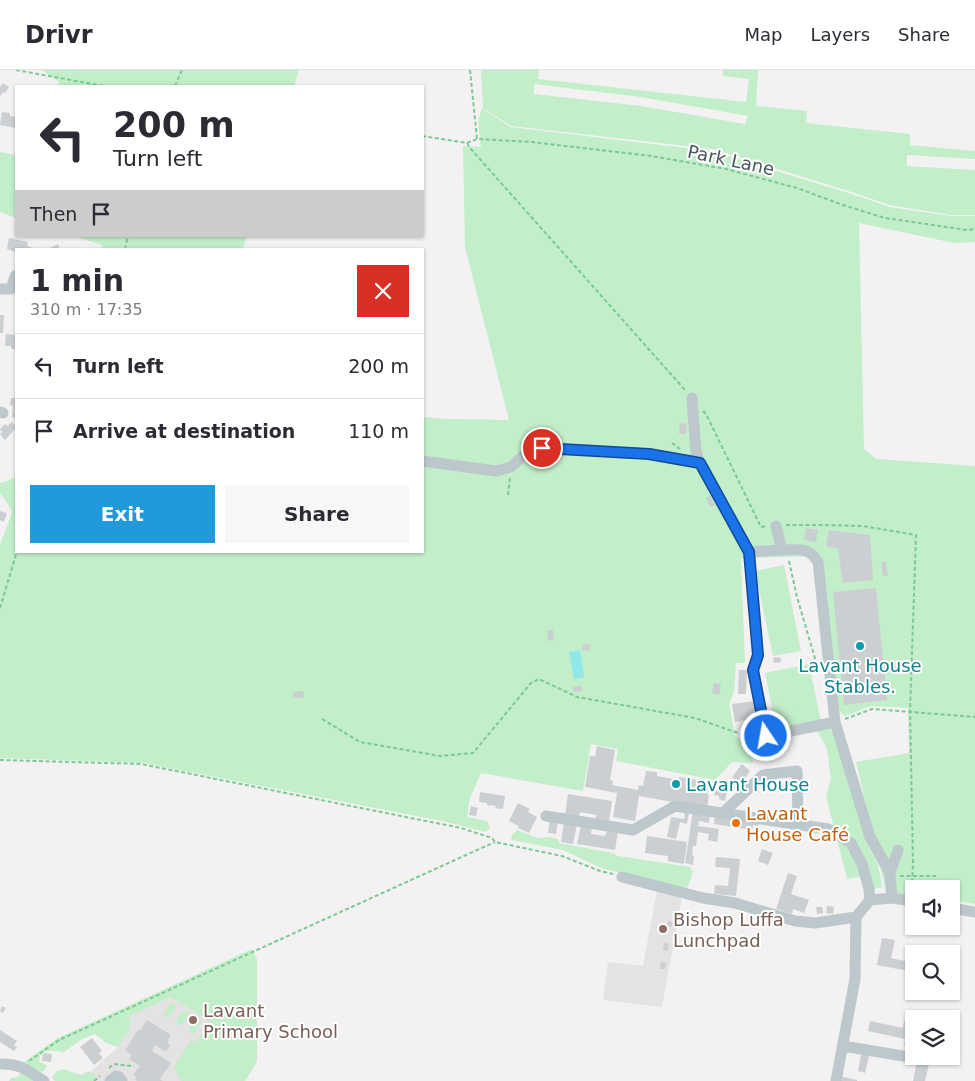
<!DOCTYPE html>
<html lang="en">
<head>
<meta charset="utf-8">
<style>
	:root { --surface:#fff; --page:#f7f7f7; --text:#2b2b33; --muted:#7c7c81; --line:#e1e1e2; --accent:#2299db }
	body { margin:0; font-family:"DejaVu Sans",sans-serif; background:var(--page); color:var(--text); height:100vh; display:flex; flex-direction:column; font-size:19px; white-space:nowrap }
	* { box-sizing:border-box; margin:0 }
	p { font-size:16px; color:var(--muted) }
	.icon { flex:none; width:28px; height:28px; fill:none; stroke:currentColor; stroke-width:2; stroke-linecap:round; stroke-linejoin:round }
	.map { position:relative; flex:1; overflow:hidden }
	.sheet { position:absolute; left:15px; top:178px; width:409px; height:305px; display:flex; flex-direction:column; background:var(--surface); border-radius:0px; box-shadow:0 1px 4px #0004 }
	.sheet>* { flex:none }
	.banner { position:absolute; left:15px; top:15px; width:409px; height:152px; border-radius:0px; box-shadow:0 1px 4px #0004; background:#fff; color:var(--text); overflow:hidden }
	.controls { position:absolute; left:905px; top:810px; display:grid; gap:10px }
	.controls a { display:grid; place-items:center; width:55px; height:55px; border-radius:0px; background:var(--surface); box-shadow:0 1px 4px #0004; font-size:25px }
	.pin { position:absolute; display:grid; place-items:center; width:42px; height:42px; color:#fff; margin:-21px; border:2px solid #fff; border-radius:50%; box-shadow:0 1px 5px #0007 }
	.me { position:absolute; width:55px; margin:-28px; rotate:348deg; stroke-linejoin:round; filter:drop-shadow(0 0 4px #0008) }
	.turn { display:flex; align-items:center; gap:18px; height:105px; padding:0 15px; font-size:22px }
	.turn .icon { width:65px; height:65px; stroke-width:2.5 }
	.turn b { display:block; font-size:35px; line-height:42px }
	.then { display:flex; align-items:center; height:48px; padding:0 15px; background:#0003; gap:10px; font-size:19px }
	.round { display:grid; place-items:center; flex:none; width:52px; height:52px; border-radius:0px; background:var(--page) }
	.summary { display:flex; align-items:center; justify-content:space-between; height:85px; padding:0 15px }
	h1 { font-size:30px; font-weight:600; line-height:38px }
	.button { display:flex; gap:10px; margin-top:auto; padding:10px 15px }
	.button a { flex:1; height:58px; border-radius:0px; background:var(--accent); color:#fff; font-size:20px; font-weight:600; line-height:58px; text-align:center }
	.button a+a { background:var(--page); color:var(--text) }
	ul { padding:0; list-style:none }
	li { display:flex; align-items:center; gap:15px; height:65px; padding:0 15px; border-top:1px solid var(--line) }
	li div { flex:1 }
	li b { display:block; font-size:19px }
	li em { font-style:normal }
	header { display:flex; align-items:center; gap:30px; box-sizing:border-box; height:70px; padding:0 25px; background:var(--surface); border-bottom:1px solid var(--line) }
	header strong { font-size:24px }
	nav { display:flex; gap:28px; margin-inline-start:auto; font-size:18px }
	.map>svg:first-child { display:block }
	.education { fill:#e4e2e2 }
	.green { fill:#c2eeca; fill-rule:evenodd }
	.water { fill:#91e8e8 }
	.building { fill:#cbcfd2 }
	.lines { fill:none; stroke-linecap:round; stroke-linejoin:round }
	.path { stroke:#7bca93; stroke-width:2; stroke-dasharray:4 2.5; stroke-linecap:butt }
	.minor { stroke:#bdc8cc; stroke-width:11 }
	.route-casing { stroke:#114b97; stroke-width:12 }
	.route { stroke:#1a73e8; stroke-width:9 }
	.culture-dot { fill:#0f9aa8; stroke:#fff; stroke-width:2 }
	.food-dot { fill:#e8710a; stroke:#fff; stroke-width:2 }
	.education-dot { fill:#8d6e63; stroke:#fff; stroke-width:2 }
	.labels { text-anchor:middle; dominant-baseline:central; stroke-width:4; stroke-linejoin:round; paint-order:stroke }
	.street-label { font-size:18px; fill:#49585d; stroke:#fff }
	.culture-label { font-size:18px; fill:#0d838f; stroke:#fff }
	.food-label { font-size:18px; fill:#c56008; stroke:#fff; text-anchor:start }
	.education-label { font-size:18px; fill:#785e54; stroke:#fff; text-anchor:start }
</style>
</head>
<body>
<header>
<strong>Drivr</strong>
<nav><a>Map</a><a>Layers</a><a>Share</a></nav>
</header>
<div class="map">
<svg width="975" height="1011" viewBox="0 0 975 1011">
	<rect width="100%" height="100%" fill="#f3f1f1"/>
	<!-- education -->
	<path class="education" d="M657,821l25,6 -20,110 -59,-7 5,-38 35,4z
		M257,889v102l-12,20h-165l38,-34 12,-23 -1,-8z"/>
	<!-- green -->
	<path class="green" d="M42,0h257l-5,16h-235v-4z
		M481,0h58l-1,9 208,23 3,-23 -26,-3v-6h35l-2,36 51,5 -1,12 104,11v11l65,6v8l-68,-4v11l68,4v45h-24l-62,-10 -31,-11 -145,-45 -202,-23 -28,-18zM534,14l107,13 107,19 -3,8 -104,-18 -107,-12z
		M482,38l28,19 202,24 146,45 31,11 62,9h24v26l-21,1 -95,-20 5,226 12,10 99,7v438l-24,-4v-11h-37v6l-28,-3 -30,-130 53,-9 -1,-45 -37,-2 -26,10 -8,-7 -16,-153 -80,2 4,105h-9l-2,29 -5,11 6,34 19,4 -1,22 -21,-1 -17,18 -99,-19 2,-12 -27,-5 -8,47 -102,-18 -11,25 -3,19 20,4 3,7 -4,4 -44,-11 -299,-58 -143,-5v-213l12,-33 -7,-13 -5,-5v-11l12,-4 4,-2v74h406l1,-134 23,2 63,1 -44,-173 -2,-101 18,1 -3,-26z
		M0,82l16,3v63l-16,-6z
		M74,166h173l-4,13h-142l1,-4z
		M784,495l17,86 -28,5 -18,-85z
		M809,594l12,58 -44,9 -12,-58z
		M833,657l33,114 12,23 4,23 -8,2 -13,-12 -14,2 -21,-83 5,-17 -4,-30 -10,-19z
		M517,760l20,8 12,-1 9,2 1,4 54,10 5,3 72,11 3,5 -4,12 -4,6 -84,-22 -38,-18 -52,-10 1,-5z
		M252,879l5,10v102l-12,20h-64l-7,-14 17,-27 5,3 14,-22 -39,-24 -41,19 -1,14 -11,17 -12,-4 -11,-9 -13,5 -18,13c-10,-1 -24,-5 -25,9l8,5 -4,6 -13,-4 -6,-6 34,-24z
		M171,932l6,4 -8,12 -6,-3z
		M183,940l6,3 -7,13 -7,-4z
		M196,947l6,4 -8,13 -6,-4z
		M64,999l11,4 7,2 6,-4 7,4 1,6h-41l-3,-3 5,-7z
		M22,1000l17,11h-30l2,-3 7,-1z"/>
	<!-- water -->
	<path class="water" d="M580,580l4,27 -10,2 -5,-27z"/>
	<!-- building -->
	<path class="building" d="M3,13l6,4 -4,6 -2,-1 -3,4v-9z
		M2,42l8,1v3l6,1v11l-16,-3z
		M9,168l19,4 -1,4 10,3h-21v3l-9,-3z
		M58,174l2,5h-12z
		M0,245h4l-1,18h-3z
		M6,264l10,1v14h-5v-3h-6z
		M11,328h5v20l-4,-1 1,-11 -3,-1z
		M12,352l4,4v2l-11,12 -5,-6 2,-2 -2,-3 5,-5 2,2z
		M680,353l7,1 -1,10h-7z
		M710,425l5,10 -5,2 -4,-9z
		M0,441l7,2 -3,9 -4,-2z
		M806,458l12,2 -2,12 -12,-2z
		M829,460l41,5 3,45 -30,3 -5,-34 -12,-3z
		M881,492h5l2,14h-5z
		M876,518l11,112 -43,5 -11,-113z
		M547,560h6l1,10 -6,1z
		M590,574v6l-8,1v-6z
		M780,587l1,5 -7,1 -1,-5z
		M739,600h8l-1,24h-8z
		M714,613l7,1 -2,11 -7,-2z
		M582,616v5l-8,1 -1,-5z
		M303,621l1,7h-11v-6z
		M755,631l5,28 -6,1 -2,-11 -17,3 -3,-18z
		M597,676l18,4 -5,30 3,1 -1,4 26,5 1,-5 4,1 3,-15 11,1v4l22,4v-3l30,5 -2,12 2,1 -2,13 -68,-12 -4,25 -22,-4 4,-24 -32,-6 5,-31h5z
		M742,694l8,7 -9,13 -9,-7z
		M720,715l8,1 -3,15 -6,-2v-3l-5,-1 1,-5 4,1z
		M480,722l25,4 -2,13 -8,-1 1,-2 -9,-1v-2l-8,-1z
		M568,724l44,7 -3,21 -14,-2 1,-5 -16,-3 -1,5 -14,-2z
		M518,733l12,6 -2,3 9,5 -8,16 -11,-5 1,-2 -10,-5z
		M471,736l7,2 -2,8 -7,-1z
		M693,741l17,3 -1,9 -10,-2 -1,5 21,3 -2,13 -9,-2 1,-6 -11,-2 -2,14h-3l-1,9 2,1 -1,9 -8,-2z
		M685,742l4,1 -2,11 -7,-2 -4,17 -9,-2 4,-20 13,2z
		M715,745l44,7 -1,4 -5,-1 -1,5 -38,-6z
		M550,749l8,2 -2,13 -8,-1z
		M564,752l13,2 -4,20 -12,-2z
		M581,755l11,2 -1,7 14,2 2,-6 11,1 -3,19 -38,-6z
		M647,766l40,6 -3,22 -16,-3v-5l-23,-3z
		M762,779l11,4 -5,12 -10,-4z
		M716,787l24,2 -4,37 -22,-2 1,-9 13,1 2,-18 -15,-1z
		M788,803l9,3 -6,18 18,6 -5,13 -11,-4 -1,5 -16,-5z
		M827,836l7,1 -1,7 -7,-1z
		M816,837h6l1,6 -6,1z
		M668,851l5,1 -1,5 -5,-1z
		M882,868l13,2 -4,18 23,5v9l-37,-7z
		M664,873l5,1 -1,7 -5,-1z
		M661,892l5,1 -1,6h-5z
		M2,936l4,2 -3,5 -3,-2z
		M147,950l24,15 -4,8 3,2 -4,7 -11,-7 -3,6 19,12 -11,16 3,2h-26l-2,-2 1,-2 -3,-2 7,-9 -11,-7 3,-4 -7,-5 13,-20 2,1z
		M870,951l33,7 1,-7 8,2 -2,6 4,1 -1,17 -9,-2 1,-6 -37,-8z
		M0,960l17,11 -3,5 3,1 -3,4 -14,-9z
		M92,968l10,13 -3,2 4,5 -9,7 -14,-18z
		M862,980l8,2 -5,21 -7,-2z
		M43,983l9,1 -1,8 -9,-1z
		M918,986h13l-6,25h-12z
		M839,1006l18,4v1h-19z"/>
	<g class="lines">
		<!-- path -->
		<path class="path" d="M16,0l88,16
			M470,0l7,69
			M175,16l7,-16
			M422,66l45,7 10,-4 55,3 119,14 75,13 71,19 46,17 42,13 82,12 8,-1
			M467,73l3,5 215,242
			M125,179l3,-13
			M703,341l3,3 55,113 6,-1
			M672,373l8,6
			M508,425l2,-18
			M786,455h38l39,1 53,9 -6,176 3,151 -1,28
			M789,491l8,36 22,75
			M0,538l17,-57
			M322,649l38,23 80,14 33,-3 58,-70 8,-4 38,18 118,21 46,16 16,2
			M845,649l27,-10 103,8
			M0,690l141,4 320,64 31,10 3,4 67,14 38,15 13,3
			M900,806h36
			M29,991l30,-21 407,-185 29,-13
			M109,998l5,-4 17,2
			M94,1011l6,-5"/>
		<!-- minor -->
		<path class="minor" d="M0,219h11l4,-13
			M692,328l4,54 4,11 49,89
			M0,342l3,1
			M422,391l74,10 15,-4 12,-11 19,-8 107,6 51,9
			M776,456l6,24c17,0 26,-4 36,12l17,160 35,115 20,36 2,25
			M782,480l-33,2 9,103 -5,15 14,66 68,-14
			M723,743l40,-38 34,-4 1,53
			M546,746l87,14 42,-24 153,23 23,14 11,21 7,25 1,11
			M890,803l8,-23
			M622,807l81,21 32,5 60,18 20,2 41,-6
			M951,838l24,4
			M843,976l60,10
			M0,994c20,-1 28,7 44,17
			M110,1011l6,-5 3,1 3,4
			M836,1011l19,-102 1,-62 14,-17 22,-2 22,3"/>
	</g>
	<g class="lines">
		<defs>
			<path id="route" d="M542,378l107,6 51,9 49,89 9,103 -5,15 13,66"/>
		</defs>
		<!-- route casing -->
		<use href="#route" class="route-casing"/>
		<!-- route -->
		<use href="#route" class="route"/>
	</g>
	<!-- markers -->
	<g class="culture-dot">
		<circle cx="860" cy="576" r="5"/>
		<circle cx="676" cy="714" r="5"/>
	</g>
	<circle class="food-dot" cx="736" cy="753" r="5"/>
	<g class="education-dot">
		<circle cx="663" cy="859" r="5"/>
		<circle cx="193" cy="950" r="5"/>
	</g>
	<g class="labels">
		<!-- street labels -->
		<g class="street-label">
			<text transform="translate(731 90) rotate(12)">Park Lane</text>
		</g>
		<!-- culture labels -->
		<g class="culture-label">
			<text x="860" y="595">Lavant House<tspan x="860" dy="21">Stables.</tspan></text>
			<text x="686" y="714" text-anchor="start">Lavant House</text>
		</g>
		<!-- food labels -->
		<g class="food-label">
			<text x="746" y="743">Lavant<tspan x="746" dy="21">House Café</tspan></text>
		</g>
		<!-- education labels -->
		<g class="education-label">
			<text x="673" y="849">Bishop Luffa<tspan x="673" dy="21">Lunchpad</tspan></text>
			<text x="203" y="940">Lavant<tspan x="203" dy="21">Primary School</tspan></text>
		</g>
	</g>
</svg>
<div class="controls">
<a><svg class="icon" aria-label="sound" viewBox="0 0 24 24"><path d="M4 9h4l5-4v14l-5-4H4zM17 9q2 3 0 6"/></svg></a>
<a><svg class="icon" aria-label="search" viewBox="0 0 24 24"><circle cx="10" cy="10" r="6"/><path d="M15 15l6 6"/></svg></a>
<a><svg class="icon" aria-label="layers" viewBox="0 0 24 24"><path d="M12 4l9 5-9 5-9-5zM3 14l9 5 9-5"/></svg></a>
</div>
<div class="pin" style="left:542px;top:378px;background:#d93025"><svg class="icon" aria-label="arrive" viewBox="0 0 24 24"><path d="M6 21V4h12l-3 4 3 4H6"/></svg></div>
<svg class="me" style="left:766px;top:666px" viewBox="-20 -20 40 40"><circle r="17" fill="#1a73e8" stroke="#fff" stroke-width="3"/><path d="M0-11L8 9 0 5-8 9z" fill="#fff"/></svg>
<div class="banner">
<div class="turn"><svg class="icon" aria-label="left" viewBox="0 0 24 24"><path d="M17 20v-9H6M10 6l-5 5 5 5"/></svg><div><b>200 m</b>Turn left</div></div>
<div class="then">Then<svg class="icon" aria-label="arrive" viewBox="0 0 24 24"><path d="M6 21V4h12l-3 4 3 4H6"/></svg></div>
</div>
<section class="sheet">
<div class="summary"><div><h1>1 min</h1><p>310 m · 17:35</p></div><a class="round" style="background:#d93025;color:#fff"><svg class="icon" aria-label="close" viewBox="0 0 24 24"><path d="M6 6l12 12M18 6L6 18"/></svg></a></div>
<ul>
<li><svg class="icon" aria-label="left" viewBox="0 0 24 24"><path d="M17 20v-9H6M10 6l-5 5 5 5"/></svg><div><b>Turn left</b></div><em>200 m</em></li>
<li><svg class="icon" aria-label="arrive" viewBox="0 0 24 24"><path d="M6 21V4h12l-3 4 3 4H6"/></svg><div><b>Arrive at destination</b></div><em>110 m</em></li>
</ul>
<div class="button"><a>Exit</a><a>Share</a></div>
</section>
</div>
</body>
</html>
